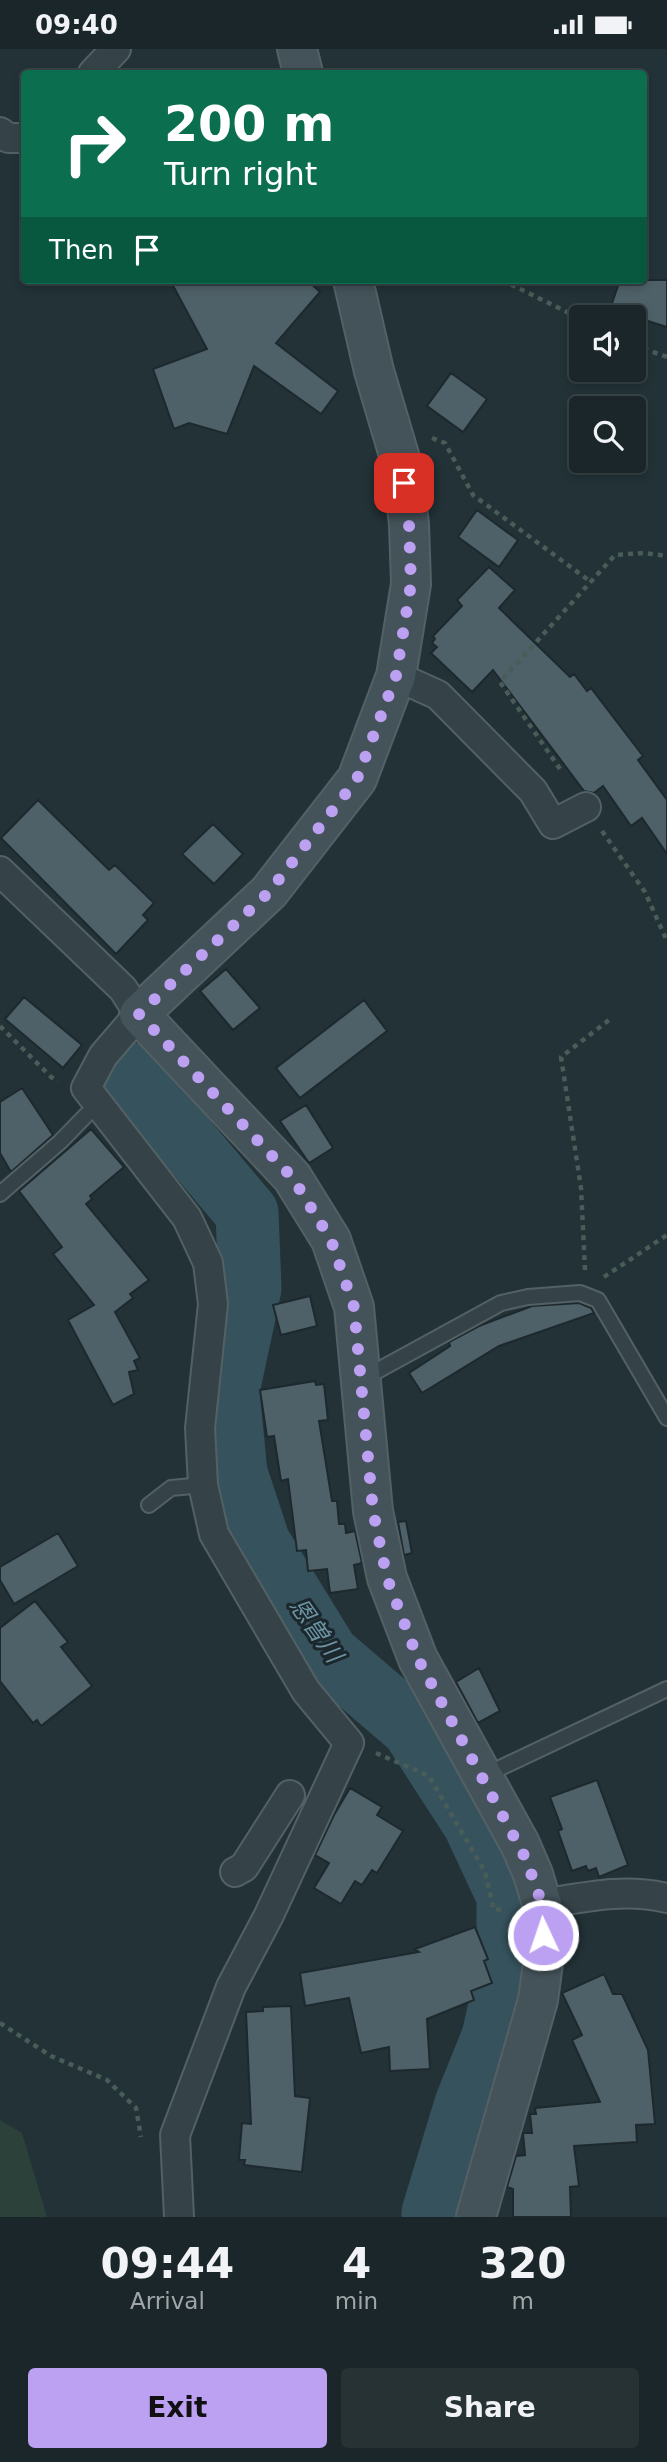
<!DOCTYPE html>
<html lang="en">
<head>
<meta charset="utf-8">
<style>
	:root { --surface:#1a2629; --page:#273235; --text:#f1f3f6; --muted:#9fa5a8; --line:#384346; --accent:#bca0f2 }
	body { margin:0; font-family:"DejaVu Sans","Noto Sans JP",sans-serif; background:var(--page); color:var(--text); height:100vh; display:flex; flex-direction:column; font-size:26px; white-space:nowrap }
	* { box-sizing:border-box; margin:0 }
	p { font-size:23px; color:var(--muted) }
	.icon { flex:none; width:38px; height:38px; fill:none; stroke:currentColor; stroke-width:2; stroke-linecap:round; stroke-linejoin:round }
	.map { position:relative; height:2168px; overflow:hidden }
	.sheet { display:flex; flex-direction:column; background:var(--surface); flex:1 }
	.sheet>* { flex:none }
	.hud { position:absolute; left:21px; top:21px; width:626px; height:214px; border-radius:7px; box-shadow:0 4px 10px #0003,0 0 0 2px var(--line); background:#0b6e4f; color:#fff; overflow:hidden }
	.controls { position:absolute; left:569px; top:256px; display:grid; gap:14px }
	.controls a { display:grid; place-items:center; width:77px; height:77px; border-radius:7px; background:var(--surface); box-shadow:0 4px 10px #0003,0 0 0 2px var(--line); font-size:35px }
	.pin { position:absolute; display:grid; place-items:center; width:60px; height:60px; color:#fff; margin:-30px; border-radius:14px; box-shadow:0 4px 10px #0006 }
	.me { position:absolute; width:77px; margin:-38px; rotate:357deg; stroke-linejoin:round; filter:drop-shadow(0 0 5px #0008) }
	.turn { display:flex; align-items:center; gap:24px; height:147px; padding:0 28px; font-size:32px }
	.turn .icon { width:91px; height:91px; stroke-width:2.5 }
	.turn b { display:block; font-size:49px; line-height:60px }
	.then { display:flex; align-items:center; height:66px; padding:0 28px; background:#0003; gap:14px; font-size:26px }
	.eta { display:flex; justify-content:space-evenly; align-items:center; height:119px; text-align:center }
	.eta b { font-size:42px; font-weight:600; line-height:49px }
	.primary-button { display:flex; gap:14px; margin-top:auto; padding:14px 28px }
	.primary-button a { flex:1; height:80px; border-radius:7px; background:var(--accent); color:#111; font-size:28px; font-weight:600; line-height:80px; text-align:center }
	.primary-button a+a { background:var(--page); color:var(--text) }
	.status { display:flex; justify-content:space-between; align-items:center; height:49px; padding:0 35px; background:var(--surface); direction:ltr }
	.status svg { height:19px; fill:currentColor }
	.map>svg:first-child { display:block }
	.green { fill:#2b4139 }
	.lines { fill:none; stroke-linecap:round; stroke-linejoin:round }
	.river { stroke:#36535d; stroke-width:63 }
	.building { fill:#4f6168; stroke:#1d292e; stroke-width:2 }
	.lane-casing { stroke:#536165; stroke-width:18 }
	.street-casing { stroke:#536165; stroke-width:32 }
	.secondary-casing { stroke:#536165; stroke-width:42 }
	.path { stroke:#485c58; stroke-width:4.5; stroke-dasharray:5 5; stroke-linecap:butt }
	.lane { stroke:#354348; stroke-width:14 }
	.street { stroke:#354348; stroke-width:28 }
	.secondary { stroke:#44535a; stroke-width:38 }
	.route { stroke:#bca0f2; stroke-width:12; stroke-dasharray:0 21.6 }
	.labels { text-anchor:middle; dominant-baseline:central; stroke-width:6; stroke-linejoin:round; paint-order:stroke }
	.water-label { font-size:24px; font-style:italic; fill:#6b93a1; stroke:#1b272c }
</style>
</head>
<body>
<div class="status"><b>09:40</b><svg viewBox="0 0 49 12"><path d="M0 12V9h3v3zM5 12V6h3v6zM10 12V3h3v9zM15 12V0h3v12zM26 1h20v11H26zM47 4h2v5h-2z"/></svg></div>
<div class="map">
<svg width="667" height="2168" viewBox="0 0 667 2168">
	<rect width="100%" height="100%" fill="#223237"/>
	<!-- green -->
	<path class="green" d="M0,2071l22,13 25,84h-47z"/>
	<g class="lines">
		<!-- river -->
		<path class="river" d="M130,1025l117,139 3,75 -22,103 8,82 23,70 69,112 84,72 62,96 34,73v74l-15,67 -27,67 -33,109 2,4"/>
	</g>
	<!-- building -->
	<path class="building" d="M170,231h137l13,12 -44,51 62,48 -17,23 -67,-48 -27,68 -38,-11 -15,6 -21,-60 54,-20z
		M620,231h47v47l-57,-18z
		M451,324l36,26 -24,33 -36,-26z
		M477,461l41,30 -19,27 -41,-30z
		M489,518l26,23 -16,18 71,69 4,-3 13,17 4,-3 52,68 -5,4 29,40v54l-25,-36 -11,8 -28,-40 -9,7 -10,-2 -91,-121 -21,22 -41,-39 6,-6 -5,-4 3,-4 -2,-3 29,-30 -5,-6z
		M38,751l71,70 6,-5 39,38 -11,12 5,5 -32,34 -115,-116z
		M213,775l30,30 -29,30 -32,-30z
		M226,920l34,39 -27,22 -33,-39z
		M24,948l58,48 -19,23 -58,-49z
		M364,951l23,31 -87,67 -24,-30z
		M22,1039l31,47 -42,37 -11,-19v-51z
		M306,1056l27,43 -24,15 -29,-42z
		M91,1080l33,38 -34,29 2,3 -6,5 63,76 -19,14 3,4 -18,14 25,46 -6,3 4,9 -9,2 5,22 -21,11 -45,-85 26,-15 -41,-51 9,-7 -43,-56z
		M310,1247l7,30 -36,9 -8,-30z
		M579,1254l12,5 3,5 -95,33 -77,47 -13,-20 41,-27 -1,-4 30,-16 53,-20z
		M315,1332l1,4 8,-1 4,36 -9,1 13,80h5l2,23h6l1,9 9,-2 7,32 -8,2 4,24 -28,4 -3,-24 -19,2 -2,-21 -9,1 -9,-72 -7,2 -7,-45 -7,1 -7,-47z
		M406,1472l6,32 -8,2 -6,-33z
		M58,1484l20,33 -64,38 -14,-24v-13z
		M35,1552l33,41 -7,5 31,39 -51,40 -4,-6 -4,3 -33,-42v-53z
		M479,1619l21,43 -22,12 -22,-41z
		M597,1731l31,85 -29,12 -3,-9 -8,3 -2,-5 -14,5 -14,-40 4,-2 -12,-32z
		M350,1739l32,19 -5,8 26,16 -26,42 -5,-3 -10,15 -7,-4 -14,23 -27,-16 15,-25 -14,-8 19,-40z
		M475,1878l13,32 -4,2 8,22 -21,8 3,9 -47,19 3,50 -40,2 -1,-24 -28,6 -12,-55 -44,8 -5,-33 119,-21 -4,-3z
		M604,1925l9,20h9l26,56 7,74 -19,1 1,17 -63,4 5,40 -9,1 1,30h-58v-28l-6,-2 9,-31 9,-1 -2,-22h9l-2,-19h6l-1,-6 65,-6 -28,-62 10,-5 -20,-42z
		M291,1957l4,90 15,2 -8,74 -58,-7 1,-5h-6l3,-37 9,1 -5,-112 17,-1v-4z"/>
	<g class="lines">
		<defs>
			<path id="lane" d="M0,1145l60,-52 37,-38
				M364,1329l137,-75 27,-6 52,-4 18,7 69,118
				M149,1456l22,-17 32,-3
				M483,1727l184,-87"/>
			<path id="street" d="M93,24l23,-24
				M0,83l8,6h16
				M396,627l42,19 95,96 20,33 33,-17
				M0,822l123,118 16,25 -36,42 -17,32 101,130 21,45 5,41 -13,124 3,57 11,49 92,157 43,52 -80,172 -38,72 -56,148 4,82
				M235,1823l9,-5 46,-72
				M542,1855c44,-7 81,-16 125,-6"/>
			<path id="secondary" d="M297,0l6,24
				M353,231l21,91 27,91 8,62 2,60 -15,92 -39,103 -88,113 -130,122 153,163 39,63 23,67 19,204 14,67 31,81 102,185 13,30 9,30 1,59 -5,37 -62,217"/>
		</defs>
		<!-- lane casing -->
		<use href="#lane" class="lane-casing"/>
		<!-- street casing -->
		<use href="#street" class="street-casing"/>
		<!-- secondary casing -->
		<use href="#secondary" class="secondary-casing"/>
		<!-- path -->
		<path class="path" d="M502,231l79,39
			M634,296l33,12
			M432,389l13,5 28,52 118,87
			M560,720l-60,-87 115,-127 29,-2 23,3
			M602,782l43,61 22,49
			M0,977l51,51 7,4
			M585,1221l-4,-82 -20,-131 48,-37
			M604,1228l63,-42
			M376,1704l53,23 56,96 9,38 11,-1
			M0,1974l51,33 56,24 29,28 5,29"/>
		<!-- lane -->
		<use href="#lane" class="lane"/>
		<!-- street -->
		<use href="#street" class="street"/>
		<!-- secondary -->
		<use href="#secondary" class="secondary"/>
	</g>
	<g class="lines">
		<!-- route -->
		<path class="route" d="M404,434l5,41 2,60 -15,92 -39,103 -88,113 -130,122 153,163 39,63 23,67 19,204 14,67 31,81 108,200 16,45 1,31"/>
	</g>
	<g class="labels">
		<!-- water labels -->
		<g class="water-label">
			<text transform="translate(316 1581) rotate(55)">恩曽川</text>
		</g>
	</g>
</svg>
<div class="controls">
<a><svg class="icon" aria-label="sound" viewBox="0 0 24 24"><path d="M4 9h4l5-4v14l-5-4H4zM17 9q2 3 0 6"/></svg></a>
<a><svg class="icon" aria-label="search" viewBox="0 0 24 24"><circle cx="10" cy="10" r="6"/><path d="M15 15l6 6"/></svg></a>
</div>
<div class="pin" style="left:404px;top:434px;background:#d93025"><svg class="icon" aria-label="arrive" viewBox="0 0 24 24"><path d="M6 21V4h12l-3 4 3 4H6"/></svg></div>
<svg class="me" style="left:543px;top:1886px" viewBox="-20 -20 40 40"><circle r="17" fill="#bca0f2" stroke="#fff" stroke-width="3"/><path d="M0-11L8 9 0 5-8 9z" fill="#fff"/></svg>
<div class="hud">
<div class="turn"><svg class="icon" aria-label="right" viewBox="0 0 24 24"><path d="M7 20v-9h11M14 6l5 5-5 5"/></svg><div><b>200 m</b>Turn right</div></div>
<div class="then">Then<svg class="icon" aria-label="arrive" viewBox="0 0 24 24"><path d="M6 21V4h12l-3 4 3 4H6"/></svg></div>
</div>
</div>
<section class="sheet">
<div class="eta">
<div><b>09:44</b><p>Arrival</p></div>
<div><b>4</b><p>min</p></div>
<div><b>320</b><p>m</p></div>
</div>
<div class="primary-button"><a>Exit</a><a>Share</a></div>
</section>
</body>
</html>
